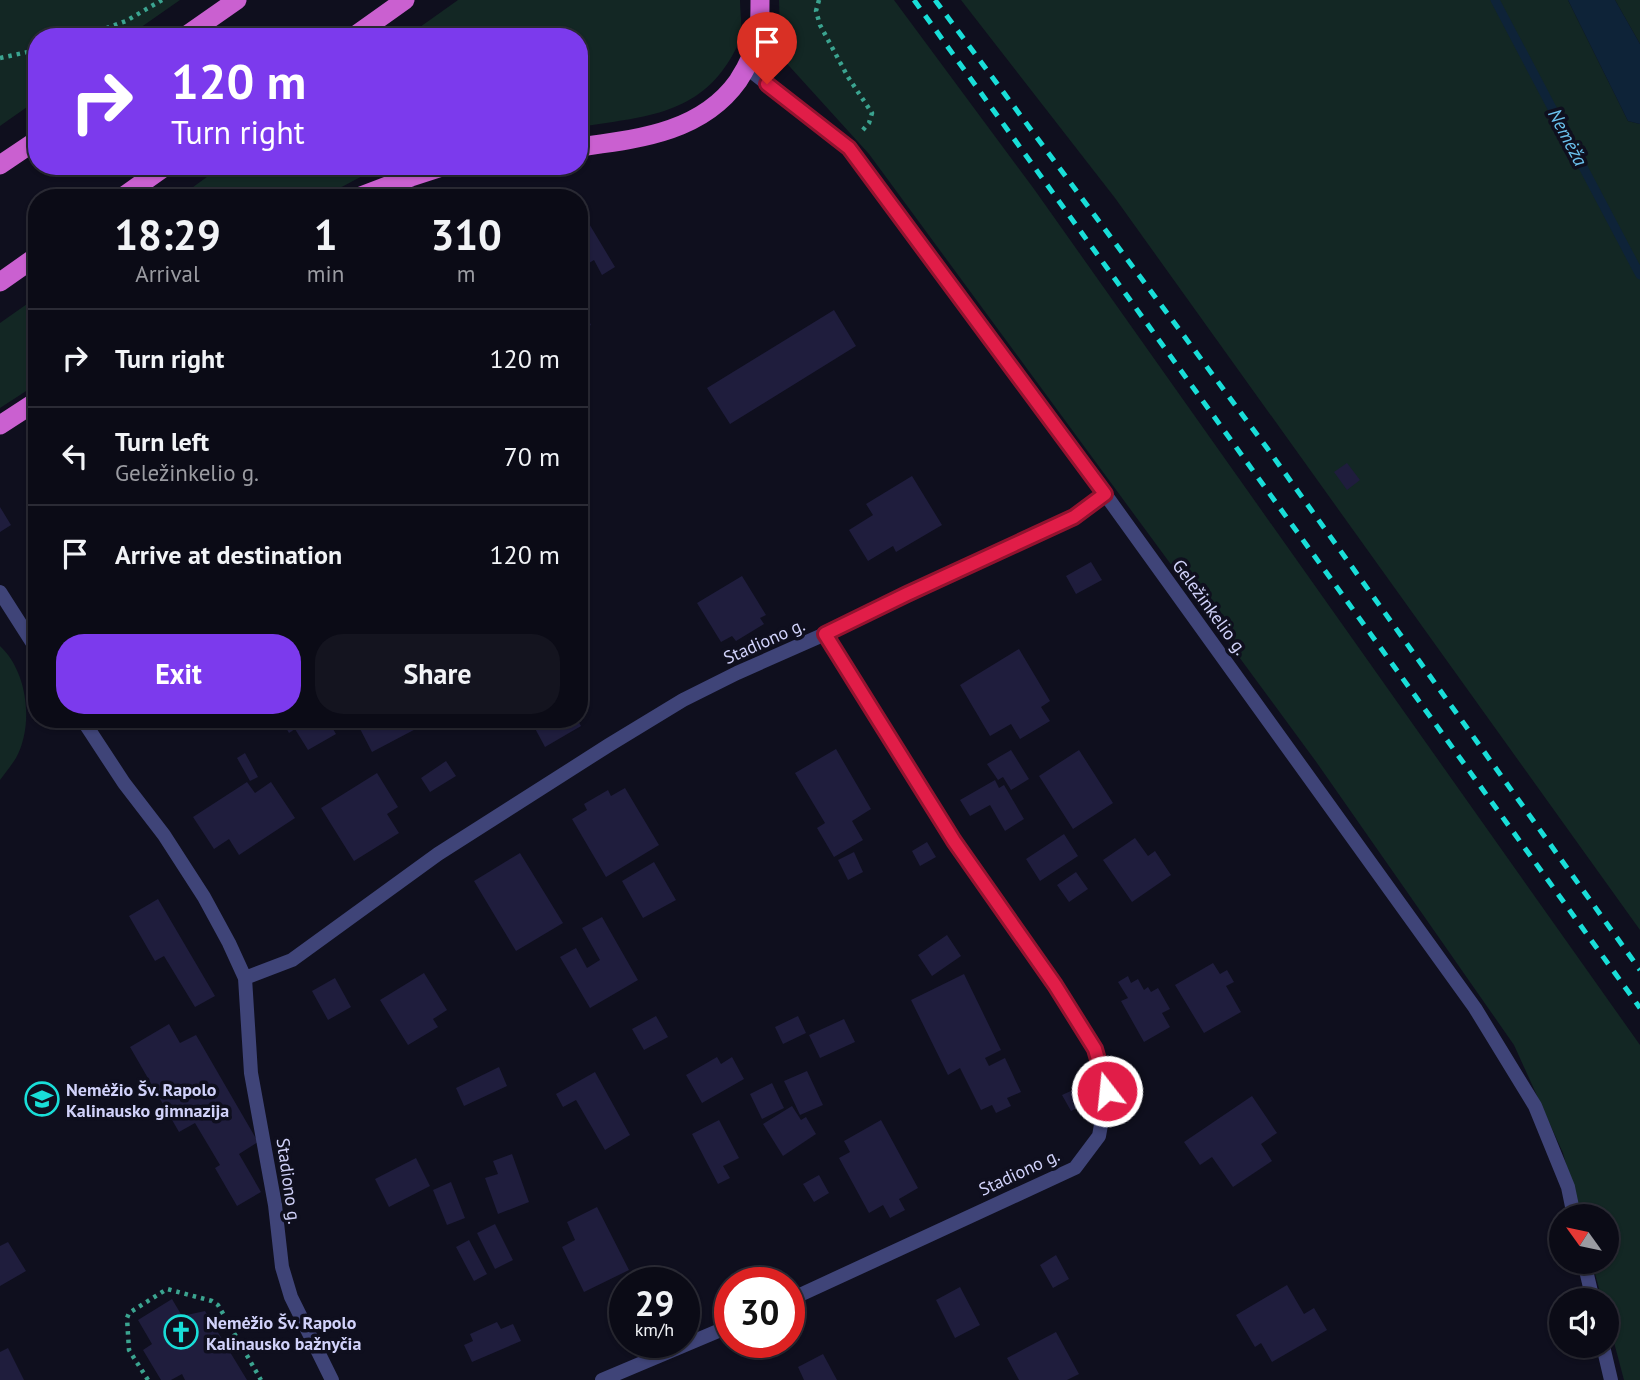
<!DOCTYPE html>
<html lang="en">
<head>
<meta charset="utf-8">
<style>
	:root { --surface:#0b0b16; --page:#14141f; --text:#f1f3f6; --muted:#9a9ba1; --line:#2b2b35; --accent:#7c3aed }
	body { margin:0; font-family:"PT Sans",sans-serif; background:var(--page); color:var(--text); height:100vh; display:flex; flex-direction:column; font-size:26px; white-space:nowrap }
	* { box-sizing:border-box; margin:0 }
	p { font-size:23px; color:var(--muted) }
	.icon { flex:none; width:38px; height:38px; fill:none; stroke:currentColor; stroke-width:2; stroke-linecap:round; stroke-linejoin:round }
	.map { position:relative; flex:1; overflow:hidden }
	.details { position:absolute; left:28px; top:189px; width:560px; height:539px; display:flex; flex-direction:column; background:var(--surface); border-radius:28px; box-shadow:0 2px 5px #0004,0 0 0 2px var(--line) }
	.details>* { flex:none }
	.hud { position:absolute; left:28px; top:28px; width:560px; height:147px; border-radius:28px; box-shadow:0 2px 5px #0004,0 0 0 2px var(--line); background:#7c3aed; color:#fff; overflow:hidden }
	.needle { width:46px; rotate:303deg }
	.buttons { position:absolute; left:1549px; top:1204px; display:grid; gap:14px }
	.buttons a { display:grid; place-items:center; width:70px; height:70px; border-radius:50%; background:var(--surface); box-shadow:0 2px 5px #0004,0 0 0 2px var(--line); font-size:35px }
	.speed { position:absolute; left:609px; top:1267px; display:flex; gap:14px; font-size:35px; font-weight:700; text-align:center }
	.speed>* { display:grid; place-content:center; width:91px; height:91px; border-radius:50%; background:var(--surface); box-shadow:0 2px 5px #0004,0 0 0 2px var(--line); line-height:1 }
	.speed small { font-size:18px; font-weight:400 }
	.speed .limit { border:10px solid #d22; background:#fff; color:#111 }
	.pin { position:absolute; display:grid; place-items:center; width:60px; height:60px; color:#fff; margin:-72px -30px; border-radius:50% 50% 50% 0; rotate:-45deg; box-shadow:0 0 7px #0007 }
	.pin .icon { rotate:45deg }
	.me { position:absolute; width:77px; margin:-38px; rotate:344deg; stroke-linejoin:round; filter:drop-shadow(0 0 5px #0008) }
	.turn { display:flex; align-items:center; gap:24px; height:147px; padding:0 28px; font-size:32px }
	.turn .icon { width:91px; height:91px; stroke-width:2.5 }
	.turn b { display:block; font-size:49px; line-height:60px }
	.eta { display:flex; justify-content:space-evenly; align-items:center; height:119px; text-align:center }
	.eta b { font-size:42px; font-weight:800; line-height:49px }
	.cta { display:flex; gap:14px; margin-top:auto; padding:14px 28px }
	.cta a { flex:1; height:80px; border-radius:28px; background:var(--accent); color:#fff; font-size:28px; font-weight:800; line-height:80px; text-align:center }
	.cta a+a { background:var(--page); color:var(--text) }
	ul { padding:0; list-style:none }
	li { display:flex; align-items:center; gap:21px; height:98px; padding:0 28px; border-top:2px solid var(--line) }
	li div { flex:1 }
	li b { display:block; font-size:26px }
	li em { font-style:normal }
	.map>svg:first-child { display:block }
	.green { fill:#132724 }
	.water { fill:#0e2338 }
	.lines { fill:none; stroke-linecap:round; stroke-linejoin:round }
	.stream { stroke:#0e2338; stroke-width:9 }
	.building { fill:#1f1d3d }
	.path { stroke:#3ba490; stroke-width:4.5; stroke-dasharray:3.5 5; stroke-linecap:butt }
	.minor { stroke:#3f4478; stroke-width:14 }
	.trunk { stroke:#ca60d0; stroke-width:19 }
	.rail { stroke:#19ded8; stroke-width:5; stroke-dasharray:10 9; stroke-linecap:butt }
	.route-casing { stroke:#92132f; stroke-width:18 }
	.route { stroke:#e11d48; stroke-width:12 }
	.labels { text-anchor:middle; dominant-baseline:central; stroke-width:7; stroke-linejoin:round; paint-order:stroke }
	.street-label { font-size:18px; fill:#d1d2fa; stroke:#0f0f1e }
	.poi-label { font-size:18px; font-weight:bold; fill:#d1d2fa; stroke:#0f0f1e; text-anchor:start }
	.water-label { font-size:19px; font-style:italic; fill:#6bc2ee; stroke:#0f0f1e }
</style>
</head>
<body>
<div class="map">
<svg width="1640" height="1380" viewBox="0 0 1640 1380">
	<rect width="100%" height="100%" fill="#0f0f1e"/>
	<!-- green -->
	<path class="green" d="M0,0h180l-53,37h-90v63l-37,26z
		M458,0h282c0,10 2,22 1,33 -2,12 -9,24 -16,34 -34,50 -92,51 -146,60v-90h-173z
		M779,0h115l140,189 606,856v335h-16l-17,-64 -1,-16h-4l-10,-38h14v-46h-26l-17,-63 -49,-108 -197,-282 -448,-609 -88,-97z
		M961,0h607l60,121 12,3v806l-525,-732z
		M1615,0h25v44z
		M222,166h164l-20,8 -45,24h-143z
		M37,297v87l-37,24v-85z
		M0,646c28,26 34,79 16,112 -5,8 -11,15 -16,22z"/>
	<!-- water -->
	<path class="water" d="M1568,0h47l25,44v80l-12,-3z"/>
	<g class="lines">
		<!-- stream -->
		<path class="stream" d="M1495,0l145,275"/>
	</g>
	<!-- building -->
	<path class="building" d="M585,217l30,50 -13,8 -8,-15 -15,9v-49z
		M579,302l12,23 -12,5z
		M834,310l22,36 -126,78 -23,-36z
		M1347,463l13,17 -13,10 -13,-18z
		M912,476l30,49 -46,27 -3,-6 -25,15 -19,-31 24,-15 -7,-11z
		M0,507l11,18 -11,7z
		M1091,562l11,18 -26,14 -10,-18z
		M742,576l24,39 -6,3 4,6 -28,17 -4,-5 -11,6 -24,-39z
		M1019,649l31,52 -9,6 9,14 -30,18 -9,-15 -21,12 -30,-51z
		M281,719h46l9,15 -28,16 -13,-21 -6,4z
		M365,719h60l2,4 -55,29 -15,-29z
		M530,719h47l4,7 -36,21z
		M836,749l35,60 -19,12 11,19 -29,17 -17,-29 8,-5 -30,-50z
		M1011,750l18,29 -18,11 -8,-13 -5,3 -11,-16z
		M1079,750l34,53 -40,26 -34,-53z
		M245,753l13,24 -8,4 -13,-23z
		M446,761l10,15 -26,16 -9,-14z
		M377,773l21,34 -11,7 12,19 -45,28 -33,-53z
		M995,780l4,8 5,-3 20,34 -19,12 -15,-26 -20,11 -10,-16z
		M247,782l8,11 16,-11 24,36 -56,37 -10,-16 -15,10 -21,-32z
		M625,788l34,57 -53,32 -34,-58 15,-9 -3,-6 24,-14 3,6z
		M1064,834l14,22 -38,25 -14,-22z
		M1135,838l13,18 7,-5 16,24 -39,27 -29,-42z
		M927,842l9,15 -16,9 -8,-15z
		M854,852l9,20 -15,8 -10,-20z
		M520,853l43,70 -47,28 -42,-70z
		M654,862l22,38 -33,18 -21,-37z
		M1076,872l12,17 -19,13 -12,-17z
		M158,899l57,97 -20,11 -31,-51 -9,5 -26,-45z
		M602,917l36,63 -48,28 -30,-51 16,-9 11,20 13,-8 -18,-32z
		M947,935l14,21 -29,20 -14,-21z
		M1213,963l7,11 7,-4 7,12 -8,4 15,26 -37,21 -29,-48z
		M424,973l23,37 -14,9 5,8 -30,18 -28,-45z
		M964,974l37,76 -16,8 4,8 16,-8 16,34 -14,6 4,8 -15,7 -4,-8 -11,5 -21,-42 -12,7 -37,-75z
		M1128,976l3,7 7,-4 6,11 4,-3 3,5 7,-4 12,21 -8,4 8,14 -26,15 -23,-41 7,-3 -10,-16z
		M335,978l16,29 -23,13 -16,-29z
		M656,1016l12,21 -24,13 -12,-21z
		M798,1016l8,17 -23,11 -8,-17z
		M844,1019l11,23 -35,16 -11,-23z
		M169,1024l11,19 16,-8 62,107 -19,12 22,38 -24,14 -22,-38 5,-3 -25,-42 -16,9 -49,-85z
		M717,1057l4,7 11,-7 12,22 -42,24 -16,-28z
		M499,1067l8,19 -43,20 -8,-18z
		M807,1071l16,34 -23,10 -16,-34z
		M595,1072l35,63 -25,15 -29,-50 -13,7 -7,-13z
		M772,1083l12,25 -22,11 -12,-25z
		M1073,1090l8,16 -10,5 -9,-16z
		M1252,1096l25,37 -16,11 11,17 -39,26 -21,-30 -12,8 -16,-23z
		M792,1106l9,14 5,-3 10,17 -33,22 -20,-32z
		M719,1120l20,38 -16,8 7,12 -12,6 -26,-50z
		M881,1120l37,68 -19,11 6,11 -15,8 -7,-13 -14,8 -30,-55 11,-6 -6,-11z
		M512,1154l17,48 -31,12 -13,-36 13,-4 -5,-13z
		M416,1158l14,28 -41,21 -14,-28z
		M819,1175l10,18 -15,9 -11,-18z
		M451,1182l14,36 -18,7 -14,-35z
		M597,1207l32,63 -45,22 -22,-45 13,-7 -8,-18z
		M495,1224l18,36 -18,9 -18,-36z
		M469,1240l18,34 -13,7 -18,-34z
		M8,1242l18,29 -26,15v-40z
		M1056,1255l13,24 -16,9 -13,-23z
		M1287,1285l17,29 10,-6 13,22 -55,32 -11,-19 -6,4 -19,-32z
		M960,1287l20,38 -25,13 -19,-38z
		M172,1299l10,17 23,-5 42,69h-62l-3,-6 -11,6h-10l-18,-30 9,-6 -14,-24z
		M497,1322l4,7 12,-5 8,17 -49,21 -8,-17 9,-4 -3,-7z
		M1056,1332l23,42 -12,6h-48l-12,-22z
		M8,1348l16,32h-24v-28z
		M823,1354l14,26h-33l-6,-13z"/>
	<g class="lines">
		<!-- path -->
		<path class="path" d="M819,0l-3,11 4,14 28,52 24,36 -3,10 -7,8
			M82,37l44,-16 36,-21
			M0,58l37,-8
			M148,1380l-19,-30 -2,-32 2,-5 38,-24 45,12 6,4 43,75"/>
		<!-- minor -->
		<path class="minor" d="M747,68l102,80 256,346 370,514 60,98 33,81 6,29
			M0,592l37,58
			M82,719l42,64 40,52 40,62 25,46 16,35 6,95 24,132 7,62 9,30 41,83
			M245,978l47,-18 146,-106 171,-109 74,-45 54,-27 88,-39 82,-40 167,-77 31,-23
			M1584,1262l9,38
			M789,1300l286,-132 24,-32 8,-45 -12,-42 -40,-64 -101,-144 -129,-207
			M1603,1346l8,34
			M602,1380l128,-54"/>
		<!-- trunk -->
		<path class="trunk" d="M184,37l53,-37
			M353,37l52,-37
			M579,147c58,-8 122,-14 159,-66 9,-14 18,-32 21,-49 1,-10 1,-21 1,-32
			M0,165l37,-25
			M121,198l45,-32
			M356,198l55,-21 34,-11
			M0,282l37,-26
			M0,425l37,-24"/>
		<!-- rail -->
		<path class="rail" d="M914,0l726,1008
			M935,0l332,448 373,522"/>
	</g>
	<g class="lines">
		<defs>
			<path id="route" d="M767,84l82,64 256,346 -31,23 -167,77 -82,40 129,207 101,144 40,64 12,42"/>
		</defs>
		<!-- route casing -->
		<use href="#route" class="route-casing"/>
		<!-- route -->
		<use href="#route" class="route"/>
	</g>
	<!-- icons -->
	<defs>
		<symbol id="school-ring" viewBox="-11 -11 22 22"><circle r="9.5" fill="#0f0f1e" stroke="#19ded8" stroke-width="1.5"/><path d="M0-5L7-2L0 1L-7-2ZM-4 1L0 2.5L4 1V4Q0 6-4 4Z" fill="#19ded8"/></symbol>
		<symbol id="church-ring" viewBox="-11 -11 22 22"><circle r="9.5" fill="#0f0f1e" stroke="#19ded8" stroke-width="1.5"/><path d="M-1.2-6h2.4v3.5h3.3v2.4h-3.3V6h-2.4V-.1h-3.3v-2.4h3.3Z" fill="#19ded8"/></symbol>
	</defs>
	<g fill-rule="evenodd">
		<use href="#school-ring" x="23" y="1080" width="38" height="38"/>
		<use href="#church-ring" x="162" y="1313" width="38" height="38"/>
	</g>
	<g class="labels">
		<!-- street labels -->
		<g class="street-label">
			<text transform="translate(1210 607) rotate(54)">Geležinkelio g.</text>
			<text transform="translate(764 641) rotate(-24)">Stadiono g.</text>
			<text transform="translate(1019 1172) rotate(-25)">Stadiono g.</text>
			<text transform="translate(289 1181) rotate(82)">Stadiono g.</text>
		</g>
		<!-- poi labels -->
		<g class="poi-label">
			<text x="66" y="1089">Nemėžio Šv. Rapolo<tspan x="66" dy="21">Kalinausko gimnazija</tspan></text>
			<text x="206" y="1322">Nemėžio Šv. Rapolo<tspan x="206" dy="21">Kalinausko bažnyčia</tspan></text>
		</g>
		<!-- water labels -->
		<g class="water-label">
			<text transform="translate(1568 137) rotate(62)">Nemėža</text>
		</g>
	</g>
</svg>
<div class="buttons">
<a><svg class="needle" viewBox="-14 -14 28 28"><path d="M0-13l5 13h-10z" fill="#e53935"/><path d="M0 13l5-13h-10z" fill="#9a9ba1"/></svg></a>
<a><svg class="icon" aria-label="sound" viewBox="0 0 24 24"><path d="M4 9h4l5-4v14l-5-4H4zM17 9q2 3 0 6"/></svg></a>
</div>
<div class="speed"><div>29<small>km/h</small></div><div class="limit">30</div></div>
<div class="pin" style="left:767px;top:84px;background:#d93025"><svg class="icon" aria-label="arrive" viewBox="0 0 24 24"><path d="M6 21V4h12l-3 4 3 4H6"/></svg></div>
<svg class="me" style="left:1107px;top:1091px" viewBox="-20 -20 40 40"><circle r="17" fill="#e11d48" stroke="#fff" stroke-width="3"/><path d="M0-11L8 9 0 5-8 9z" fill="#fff"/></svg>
<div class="hud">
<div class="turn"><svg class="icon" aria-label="right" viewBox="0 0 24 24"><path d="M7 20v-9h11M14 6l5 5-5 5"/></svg><div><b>120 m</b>Turn right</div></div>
</div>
<section class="details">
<div class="eta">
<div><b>18:29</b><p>Arrival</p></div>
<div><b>1</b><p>min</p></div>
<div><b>310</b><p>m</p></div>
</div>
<ul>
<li><svg class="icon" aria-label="right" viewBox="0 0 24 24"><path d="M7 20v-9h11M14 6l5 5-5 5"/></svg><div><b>Turn right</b></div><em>120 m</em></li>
<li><svg class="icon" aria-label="left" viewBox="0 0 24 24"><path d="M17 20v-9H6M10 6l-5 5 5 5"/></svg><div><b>Turn left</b><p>Geležinkelio g.</p></div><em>70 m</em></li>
<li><svg class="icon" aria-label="arrive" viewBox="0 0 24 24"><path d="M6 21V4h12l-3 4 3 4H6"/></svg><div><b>Arrive at destination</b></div><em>120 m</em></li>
</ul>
<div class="cta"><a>Exit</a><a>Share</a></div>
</section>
</div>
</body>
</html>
